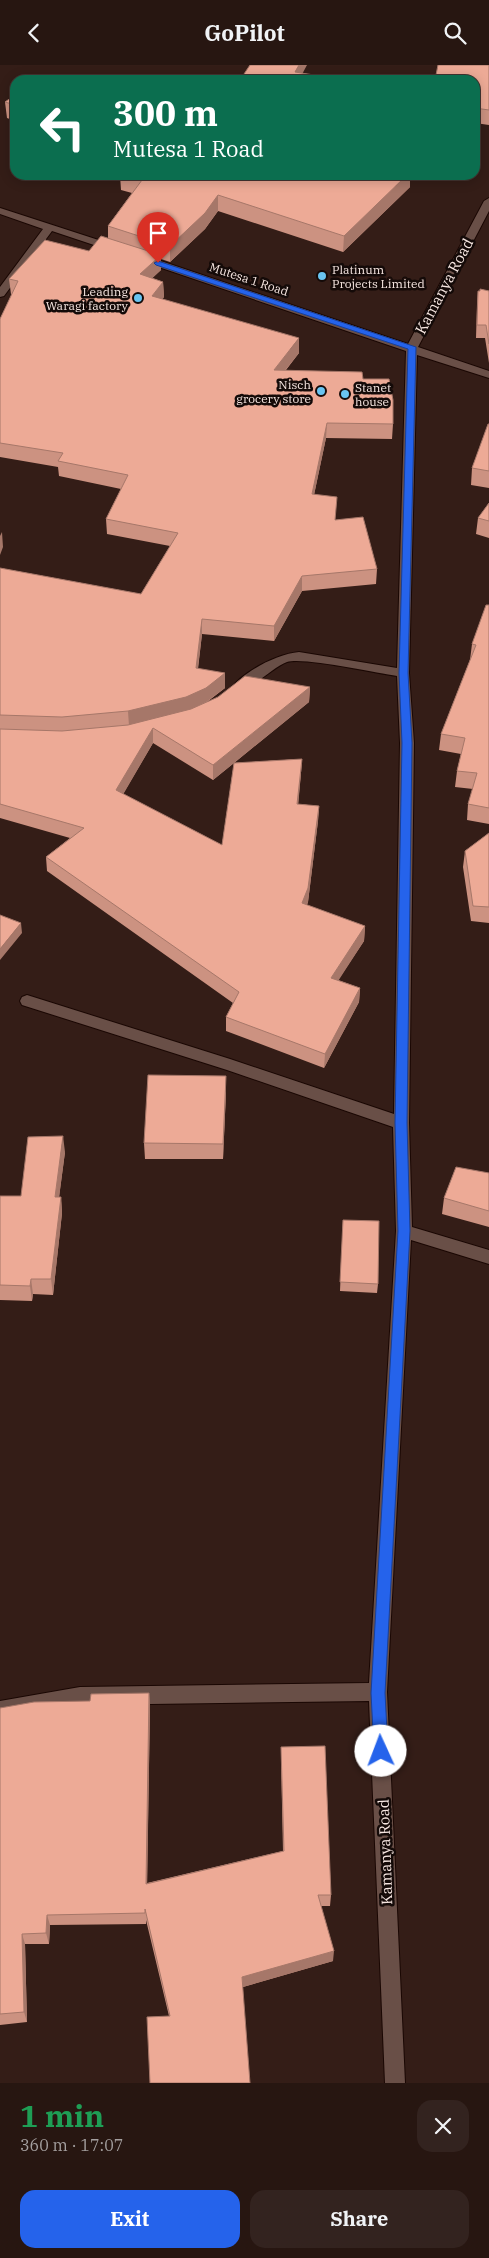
<!DOCTYPE html>
<html lang="en">
<head>
<meta charset="utf-8">
<style>
	:root { --surface:#271611; --page:#33231f; --text:#f1f3f6; --muted:#a49f9f; --line:#433531; --accent:#2563eb }
	body { margin:0; font-family:"IBM Plex Serif",serif; background:var(--page); color:var(--text); height:100vh; display:flex; flex-direction:column; font-size:19px; white-space:nowrap }
	* { box-sizing:border-box; margin:0 }
	p { font-size:16px; color:var(--muted) }
	.icon { flex:none; width:28px; height:28px; fill:none; stroke:currentColor; stroke-width:2; stroke-linecap:round; stroke-linejoin:round }
	.map { position:relative; height:2018px; overflow:hidden }
	.drawer { display:flex; flex-direction:column; background:var(--surface); flex:1 }
	.drawer>* { flex:none }
	.hud { position:absolute; left:10px; top:10px; width:470px; height:105px; border-radius:15px; box-shadow:0 2px 12px #0003,0 0 0 1px var(--line); background:#0b6e4f; color:#fff; overflow:hidden }
	.pin { position:absolute; display:grid; place-items:center; width:42px; height:42px; color:#fff; margin:-51px -21px; border-radius:50% 50% 50% 0; rotate:-45deg; box-shadow:0 0 5px #0007 }
	.pin .icon { rotate:45deg }
	.me { position:absolute; width:55px; margin:-28px; rotate:358deg; stroke-linejoin:round; filter:drop-shadow(0 0 4px #0008) }
	.turn { display:flex; align-items:center; gap:18px; height:105px; padding:0 20px; font-size:22px }
	.turn .icon { width:65px; height:65px; stroke-width:2.5 }
	.turn b { display:block; font-size:35px; line-height:42px }
	.round { display:grid; place-items:center; flex:none; width:52px; height:52px; border-radius:15px; background:var(--page) }
	.summary { display:flex; align-items:center; justify-content:space-between; height:85px; padding:0 20px }
	h1 { font-size:30px; font-weight:800; line-height:38px; color:#1e9e55 }
	.action { display:flex; gap:10px; margin-top:auto; padding:10px 20px }
	.action a { flex:1; height:58px; border-radius:15px; background:var(--accent); color:#fff; font-size:20px; font-weight:800; line-height:58px; text-align:center }
	.action a+a { background:var(--page); color:var(--text) }
	header { display:flex; justify-content:space-between; align-items:center; height:65px; padding:0 20px; background:var(--surface); font-size:22px; font-weight:800 }
	.map>svg:first-child { display:block }
	.lines { fill:none; stroke-linecap:round; stroke-linejoin:round }
	.minor-casing { stroke:#1a0703; stroke-width:2 }
	.minor { fill:#694f47; fill-rule:evenodd }
	.wall { fill:#cc9281; fill-rule:evenodd }
	.shaded-wall { fill:#a67769 }
	.building { fill:#edaa96; stroke:#a67769 }
	.route { fill:#2563eb; stroke:#184099 }
	.poi-dot { fill:#69c4f1; stroke:#140a08; stroke-width:2 }
	.labels { text-anchor:middle; dominant-baseline:central; stroke-width:5; stroke-linejoin:round; paint-order:stroke }
	.far-poi-label { font-size:12px; fill:#f6e6e1; stroke:#140a08; text-anchor:start }
	.far-street-label { font-size:12px; fill:#f6e6e1; stroke:#140a08 }
	.street-label { font-size:15px; fill:#f6e6e1; stroke:#140a08 }
</style>
</head>
<body>
<header><svg class="icon" aria-label="back" viewBox="0 0 24 24"><path d="M15 5l-7 7 7 7"/></svg>GoPilot<svg class="icon" aria-label="search" viewBox="0 0 24 24"><circle cx="10" cy="10" r="6"/><path d="M15 15l6 6"/></svg></header>
<div class="map">
<svg width="489" height="2018" viewBox="0 0 489 2018">
	<rect width="100%" height="100%" fill="#341d17"/>
	<g class="lines">
		<defs>
			<path id="minor" d="M489,133v13l-71,136 71,24v7l-72,-23 -8,318 5,70 -5,380 3,104 77,23v14l-78,-24 -24,452 18,391h-20l-16,-382 -289,4 -80,14v-18l80,-14 289,-4 27,-452 -3,-104 -166,-57 -205,-65 -2,-4 2,-4 5,-2 203,64 164,55 6,-371 -3,-67c-22,-3 -93,-19 -110,-14 -15,5 -43,35 -56,31l-1,-3c12,-18 47,-36 69,-38l98,16 9,-317 -268,-91 -1,-2 5,-3 4,1 262,88 76,-143z
				M0,143l120,39 1,2 -1,2h-8l-60,-20 -48,65 -4,1v-10l43,-58 -43,-15z"/>
		</defs>
		<!-- minor casing -->
		<use href="#minor" class="minor-casing"/>
		<!-- minor -->
		<use href="#minor" class="minor"/>
	</g>
	<!-- wall -->
	<path class="wall" d="M489,0v60l-14,-2v-43z
		M15,30v26l-8,-3 -2,-16z
		M120,110l290,12 -67,65 -125,-41 -13,18 -35,33 -9,-3v11l-9,8 11,4 1,15 -2,2 137,54 -13,17 77,9 30,45 -1,15 -66,-1 -12,57 63,74 -1,15 -74,7 -28,50 -72,-7 -4,35 27,4v15l-18,14 103,-15 -1,15 -75,61 68,-4 -1,14 -3,31 21,2 -1,15 -10,81 -1,3 58,21 -1,15 -26,39 22,8 -1,14 -35,66 -98,-37v-14l7,-14 -186,-132 -1,-14 24,-19 -70,-20v-250l141,26 29,-48 -63,-12 -1,-15 15,-30 -62,-13 -1,-9 -58,-10v-138l12,-25h-1l-2,-15 80,-28 19,-13v-12l24,-33 -11,-3zM153,678l60,37 21,-17 -12,82 -99,-51z
		M480,224l9,2v72l-4,-25h-9l1,-34 1,-13h2z
		M489,359v64l-18,-3 1,-17z
		M489,438v35l-13,-4 2,-16z
		M489,540v219l-22,-4 1,-16 5,-15 -18,-2 2,-16 4,-17 -22,-4 2,-16 29,-74 2,-16z
		M489,768v90l-18,-2 -8,-54 2,-16z
		M226,1027l-3,67h-78l-1,-16z
		M65,1087l-6,45h2l1,16 -9,82 -20,-1 -1,7 -32,-1v-104h21z
		M489,1108v54l-47,-13 2,-16z
		M343,1155l35,64 -1,9 -37,-2z
		M149,1628l1,13 -3,177 136,-32 -2,-92v-12l50,148 -1,11h-9l12,55 -90,26 -74,29 -23,-96v4l-96,1 -1,19h-24l2,78 -27,3v-317l90,-7z"/>
	<!-- shaded-wall -->
	<path class="shaded-wall" d="M299,0h8l-8,15 -4,-8z
		M407,110h3v12l-67,65 1,-16z
		M218,130v16l-13,18 -35,33v-16z
		M161,190v15l-20,19 -1,-15z
		M163,217l1,15 -11,14 -1,-15z
		M299,273v15l-25,31v-14z
		M327,358l-1,15 -15,71 1,-15z
		M2,467l1,15 -3,8v-19z
		M302,511v15l-28,50v-15z
		M202,554v15l-6,49v-15z
		M225,608v15l-19,14 -20,10 -57,14 -1,-15z
		M310,622l-1,15 -96,78v-15z
		M153,663v15l-36,62 -1,-15z
		M302,694l-1,14 -4,46v-15z
		M319,741l-1,15 -10,81 -7,16 1,-15z
		M21,858l1,10 -22,27v-11z
		M365,861l-1,15 -33,51v-14z
		M360,923l-1,14 -35,66 1,-14z
		M226,1011v16l-3,67v-15z
		M63,1071l2,16 -8,61 -2,-16z
		M61,1132l1,16 -9,82 -2,-16z
		M31,1214l2,15 -1,7 -2,-15z
		M149,1628l1,13 -3,189 -1,-11z
		M47,1850l3,10 -1,19 -3,-11z
		M22,1869l3,10 2,78 -3,-10z
		M334,1886l-1,10 -90,26 -1,-10z"/>
	<!-- building -->
	<path class="building" d="M250,0h49l-4,7 19,3 -3,5h-71z
		M438,0h51v45l-14,-2v-28h-40z
		M39,13l9,2h-12z
		M15,30v10l-10,-3z
		M120,110h287l-63,61 -126,-41 -13,18 -35,33 -62,-20 34,-46z
		M101,171l60,19 -21,19 23,8 -11,14 147,42 -25,32 88,2 1,7h26l4,21v24l-66,-1 -15,71 25,3 -2,23 28,-3 14,52 -75,7 -28,50 -72,-7 -6,49 29,5 -19,15 -20,9 -58,14 -66,6 -62,-2v-147l141,26 37,-61 -72,-14 22,-44 -70,-14 5,-8 -63,-10v-124l18,-38 -9,-2 36,-39 44,11z
		M480,224l9,2v53l-3,-19h-9l1,-34h2z
		M488,359h1v47l-17,-3z
		M489,438v18l-11,-3z
		M486,540h3v203l-21,-4 9,-31 -20,-2 8,-33 -24,-4 35,-89 -4,-1z
		M245,611l65,11 -97,78 -60,-37 -37,62 106,55 12,-82 68,-4 -5,45 22,2 -11,82 -6,15 63,23 -34,52 29,10 -35,66 -99,-37 13,-25 -193,-135 38,-29 -84,-24v-75l62,2 66,-6 63,-16 27,-12z
		M489,768v74l-16,-1 -8,-55z
		M0,850l21,8 -21,26z
		M148,1010l78,1 -3,68 -79,-1z
		M63,1071l-8,61h6l-10,82h-20l-1,7 -30,-1v-89h21l7,-59z
		M456,1102l33,6v38l-45,-13z
		M343,1155l36,1 -1,63 -38,-2z
		M149,1628l-3,191 138,-33 -3,-104 44,-1 6,149h-13l16,56 -92,26 8,106h-100l-3,-66 23,-1 -25,-107v4l-98,2 -1,18 -24,1 2,78 -24,2v-306l34,-6 56,-1 1,-7z"/>
	<!-- route -->
	<path class="route" d="M158,196l258,86 -8,326 4,70 -5,380 3,108 -25,462 3,58 -2,5 -5,2 -5,-2 -2,-5 -3,-58 27,-462 -3,-108 7,-380 -3,-70 9,-324 -252,-84 -2,-2z"/>
	<!-- markers -->
	<g class="poi-dot">
		<circle cx="322" cy="211" r="5"/>
		<circle cx="138" cy="233" r="5"/>
		<circle cx="321" cy="326" r="5"/>
		<circle cx="345" cy="329" r="5"/>
	</g>
	<g class="labels">
		<!-- far-poi labels -->
		<g class="far-poi-label">
			<text x="332" y="204">Platinum<tspan x="332" dy="14">Projects Limited</tspan></text>
			<text x="128" y="226" text-anchor="end">Leading<tspan x="128" dy="14">Waragi factory</tspan></text>
			<text x="311" y="319" text-anchor="end">Nisch<tspan x="311" dy="14">grocery store</tspan></text>
			<text x="355" y="322">Stanet<tspan x="355" dy="14">house</tspan></text>
		</g>
		<!-- far-street labels -->
		<g class="far-street-label">
			<text transform="translate(249 214) rotate(18)">Mutesa 1 Road</text>
		</g>
		<!-- street labels -->
		<g class="street-label">
			<text transform="translate(444 221) rotate(-62)">Kamanya Road</text>
			<text transform="translate(385 1787) rotate(-92)">Kamanya Road</text>
		</g>
	</g>
</svg>
<div class="pin" style="left:158px;top:198px;background:#d93025"><svg class="icon" aria-label="arrive" viewBox="0 0 24 24"><path d="M6 21V4h12l-3 4 3 4H6"/></svg></div>
<svg class="me" style="left:381px;top:1686px" viewBox="-20 -20 40 40"><circle r="19" fill="#fff"/><path d="M0-13L10 11 0 6-10 11z" fill="#2563eb"/></svg>
<div class="hud">
<div class="turn"><svg class="icon" aria-label="left" viewBox="0 0 24 24"><path d="M17 20v-9H6M10 6l-5 5 5 5"/></svg><div><b>300 m</b>Mutesa 1 Road</div></div>
</div>
</div>
<section class="drawer">
<div class="summary"><div><h1>1 min</h1><p>360 m · 17:07</p></div><a class="round"><svg class="icon" aria-label="close" viewBox="0 0 24 24"><path d="M6 6l12 12M18 6L6 18"/></svg></a></div>
<div class="action"><a>Exit</a><a>Share</a></div>
</section>
</body>
</html>
